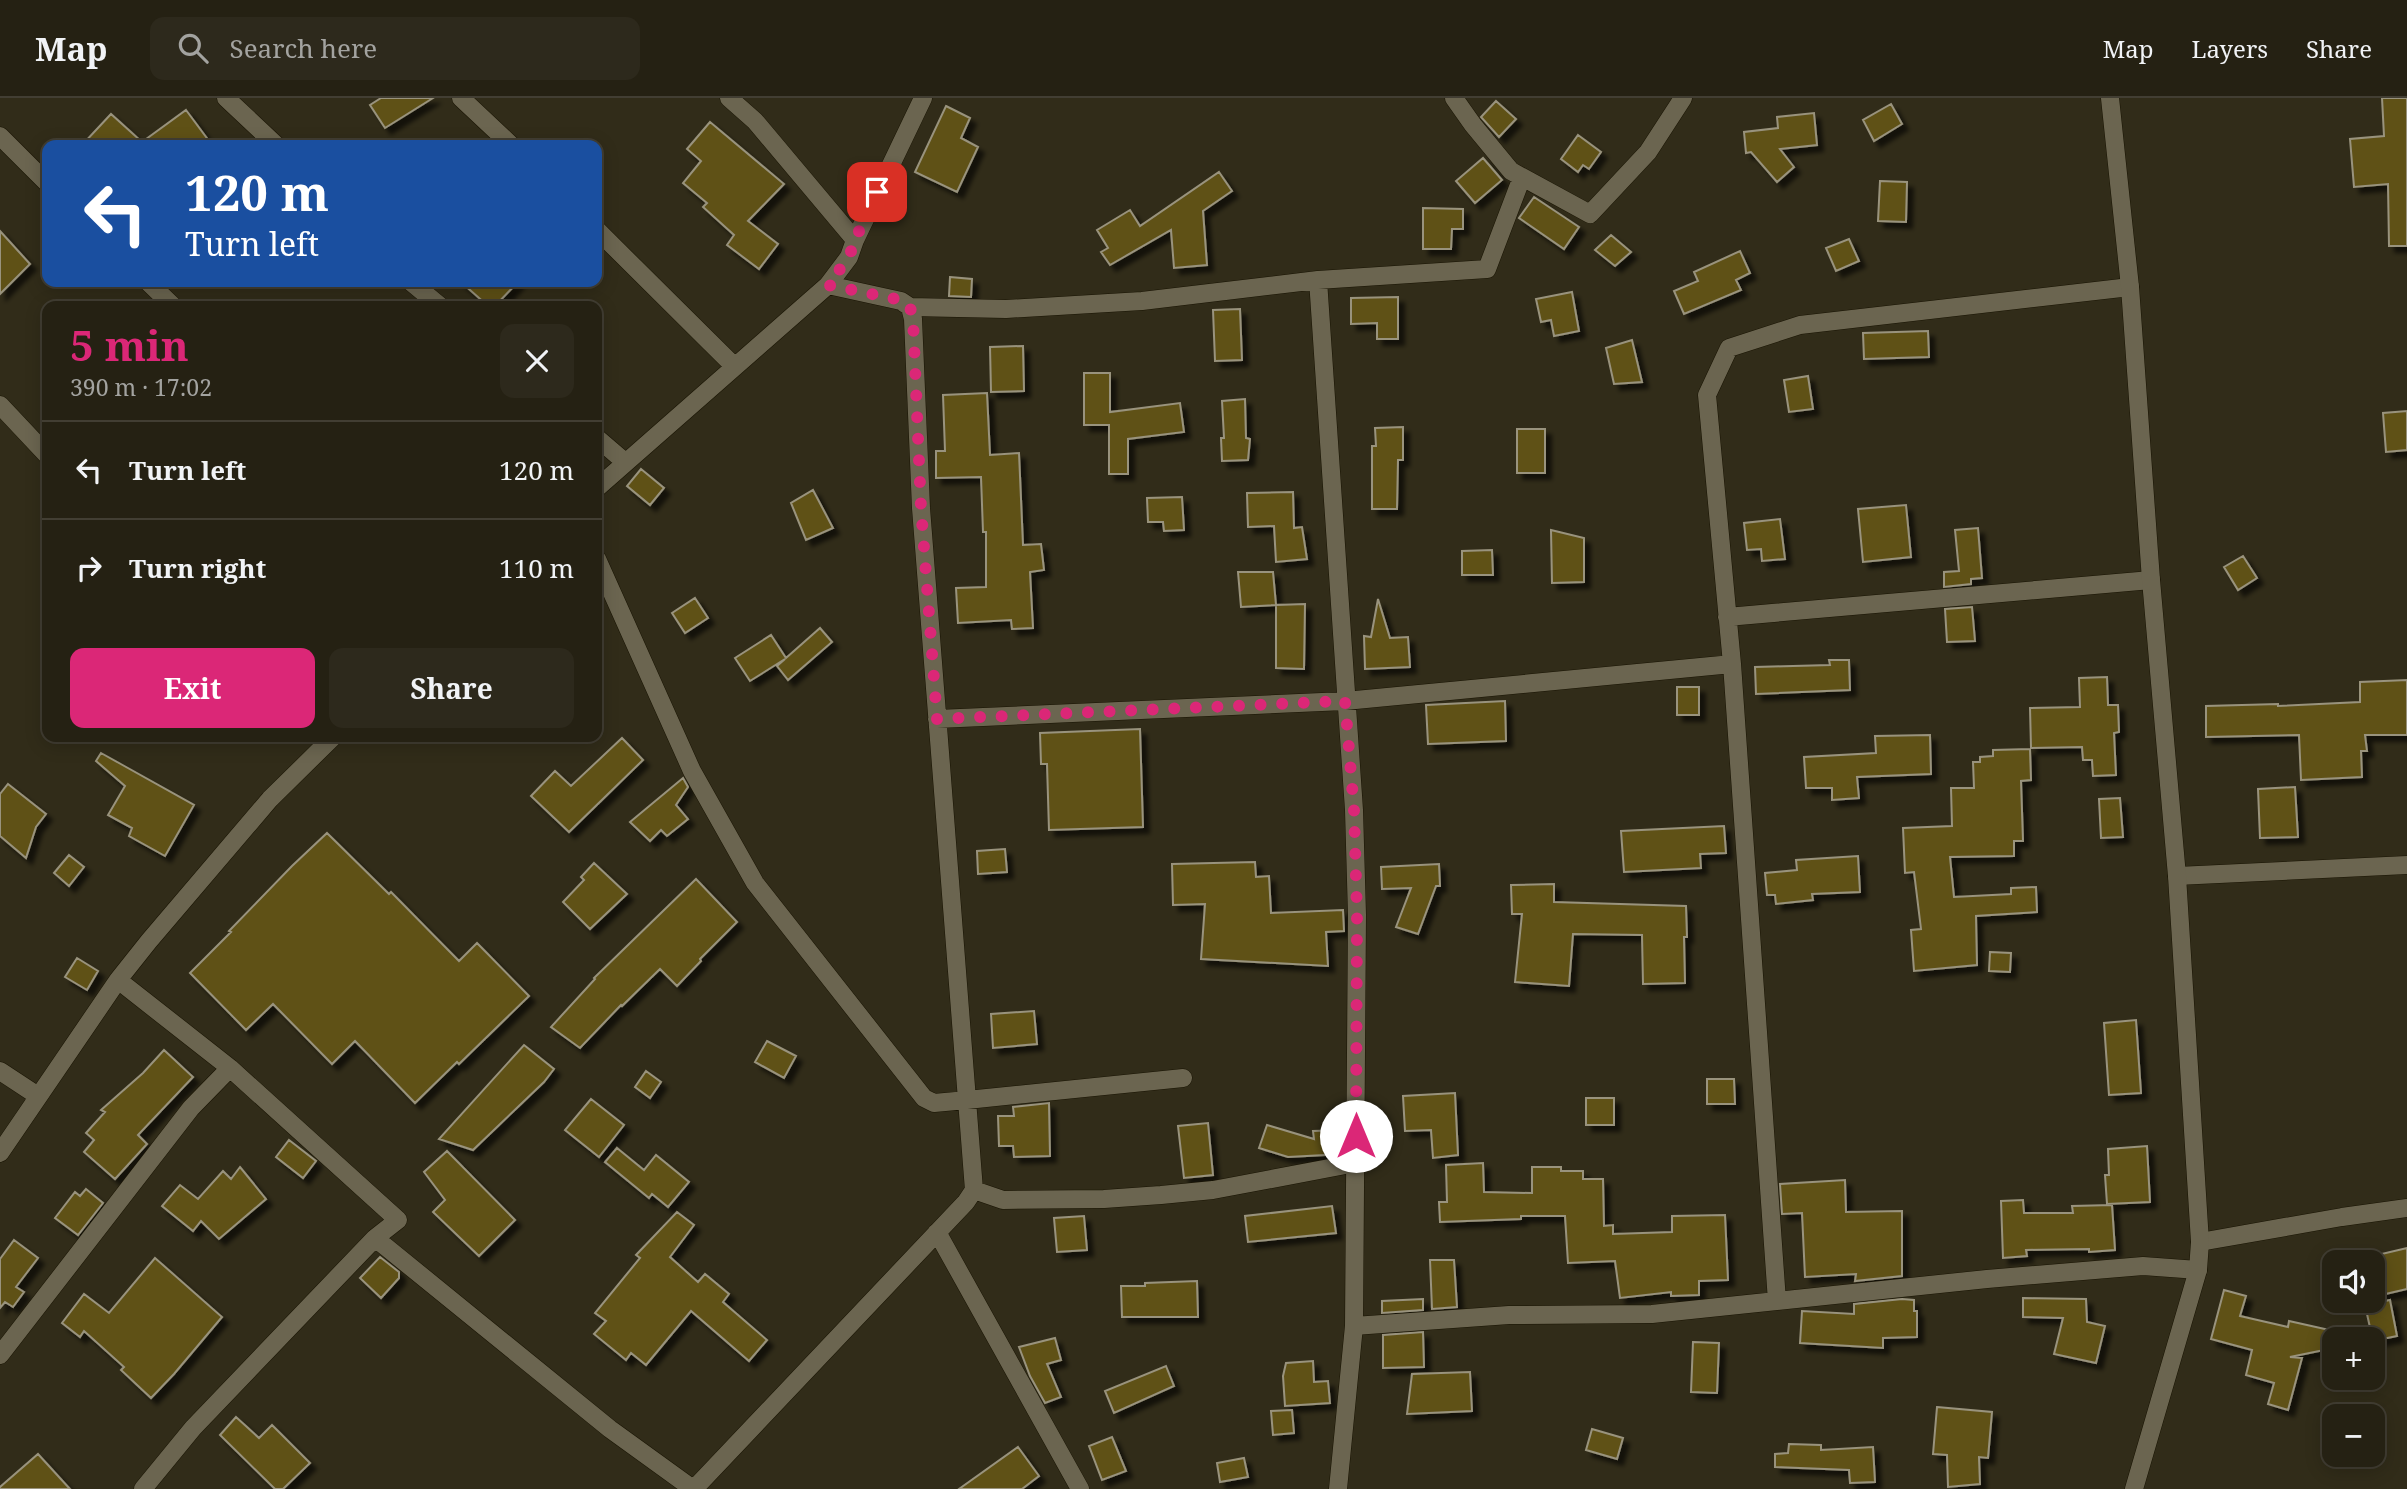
<!DOCTYPE html>
<html lang="en">
<head>
<meta charset="utf-8">
<style>
	:root { --surface:#252113; --page:#2d291c; --text:#f1f3f6; --muted:#a3a3a0; --line:#423e33; --accent:#db2777 }
	body { margin:0; font-family:"Noto Serif",serif; background:var(--page); color:var(--text); height:100vh; display:flex; flex-direction:column; font-size:26px; white-space:nowrap }
	* { box-sizing:border-box; margin:0 }
	p { font-size:23px; color:var(--muted) }
	.icon { flex:none; width:38px; height:38px; fill:none; stroke:currentColor; stroke-width:2; stroke-linecap:round; stroke-linejoin:round }
	.map { position:relative; flex:1; overflow:hidden }
	.sheet { position:absolute; left:42px; top:203px; width:560px; height:441px; display:flex; flex-direction:column; background:var(--surface); border-radius:14px; box-shadow:0 4px 18px #0003,0 0 0 2px var(--line) }
	.sheet>* { flex:none }
	.guide { position:absolute; left:42px; top:42px; width:560px; height:147px; border-radius:14px; box-shadow:0 4px 18px #0003,0 0 0 2px var(--line); background:#1a4fa0; color:#fff; overflow:hidden }
	.buttons { position:absolute; left:2322px; top:1152px; display:grid; gap:14px }
	.buttons a { display:grid; place-items:center; width:63px; height:63px; border-radius:14px; background:var(--surface); box-shadow:0 4px 18px #0003,0 0 0 2px var(--line); font-size:35px }
	.pin { position:absolute; display:grid; place-items:center; width:60px; height:60px; color:#fff; margin:-30px; border-radius:14px; box-shadow:0 4px 10px #0006 }
	.me { position:absolute; width:77px; margin:-38px; rotate:0deg; stroke-linejoin:round; filter:drop-shadow(0 0 5px #0008) }
	.turn { display:flex; align-items:center; gap:24px; height:147px; padding:0 28px; font-size:32px }
	.turn .icon { width:91px; height:91px; stroke-width:2.5 }
	.turn b { display:block; font-size:49px; line-height:60px }
	.round { display:grid; place-items:center; flex:none; width:74px; height:74px; border-radius:14px; background:var(--page) }
	.summary { display:flex; align-items:center; justify-content:space-between; height:119px; padding:0 28px }
	h1 { font-size:42px; font-weight:700; line-height:52px; color:var(--accent) }
	.cta { display:flex; gap:14px; margin-top:auto; padding:14px 28px }
	.cta a { flex:1; height:80px; border-radius:14px; background:var(--accent); color:#fff; font-size:28px; font-weight:700; line-height:80px; text-align:center }
	.cta a+a { background:var(--page); color:var(--text) }
	ul { padding:0; list-style:none }
	li { display:flex; align-items:center; gap:21px; height:98px; padding:0 28px; border-top:2px solid var(--line) }
	li div { flex:1 }
	li b { display:block; font-size:26px }
	li em { font-style:normal }
	header { display:flex; align-items:center; gap:42px; box-sizing:border-box; height:98px; padding:0 35px; background:var(--surface); border-bottom:2px solid var(--line) }
	header strong { font-size:33px }
	nav { display:flex; gap:38px; margin-inline-start:auto; font-size:24px }
	.search { width:490px; height:63px; background:var(--page); display:flex; align-items:center; gap:18px; box-sizing:border-box; padding:0 24px; border-radius:14px; color:var(--muted); font-size:26px }
	.map>svg:first-child { display:block }
	.building { fill:#5f5119; stroke:#99937d; stroke-width:2; filter:url(#shadow) }
	.lines { fill:none; stroke-linecap:round; stroke-linejoin:round }
	.minor-casing { stroke:#191403; stroke-width:19 }
	.tertiary-casing { stroke:#191403; stroke-width:19 }
	.minor { stroke:#6b6550; stroke-width:18 }
	.tertiary { stroke:#6b6550; stroke-width:18 }
	.route { stroke:#db2777; stroke-width:12; stroke-dasharray:0 21.6 }
</style>
</head>
<body>
<header>
<strong>Map</strong>
<div class="search"><svg class="icon" aria-label="search" viewBox="0 0 24 24"><circle cx="10" cy="10" r="6"/><path d="M15 15l6 6"/></svg>Search here</div>
<nav><a>Map</a><a>Layers</a><a>Share</a></nav>
</header>
<div class="map">
<svg width="2407" height="1391" viewBox="0 0 2407 1391">
	<defs>
		<filter id="shadow"><feDropShadow dx="6" dy="6" stdDeviation="2" flood-color="#0009"/></filter>
	</defs>
	<rect width="100%" height="100%" fill="#312c19"/>
	<!-- building -->
	<path class="building" d="M381,0h52l-48,30 -15,-23z
		M2382,0h25v148h-18l-1,-62 -34,3 -4,-48 34,-3z
		M1496,3l20,18 -17,18 -18,-20z
		M1891,6l11,20 -28,17 -11,-21z
		M946,8l24,12 -9,20 17,9 -21,45 -42,-20z
		M186,12l26,35h-130l29,-31 31,28z
		M1814,15l3,32 -37,4 14,18 -17,15 -26,-30 -5,1 -2,-21 34,-4 -1,-11z
		M710,24l74,62 -36,37 30,23 -19,25 -32,-24 7,-10 -31,-28 4,-4 -24,-20 18,-22 -14,-12z
		M1578,37l23,17 -12,17 -6,-4 -5,7 -17,-13z
		M1483,60l19,22 -27,23 -19,-22z
		M1219,74l13,19 -29,20 4,54 -33,3 -3,-38 -61,35 -9,-13 7,-4 -11,-18 33,-20 10,16z
		M1880,83l27,1 -1,40 -28,-1z
		M1534,99l45,30 -15,22 -45,-31z
		M1423,110l40,1v20h-11l-1,20h-28z
		M0,133l30,33 -30,30z
		M1611,137l20,17 -16,14 -20,-16z
		M1849,141l10,22 -23,10 -10,-23z
		M1740,153l10,22 -14,7 5,10 -57,24 -10,-23 24,-10 -4,-9z
		M950,179l22,2 -1,18 -22,-1z
		M461,184h57l-23,24h-7z
		M1572,194l7,39 -25,5 -3,-16 -10,2 -5,-23z
		M1398,199v42h-21v-16l-26,1v-26z
		M1240,211l2,51 -27,1 -2,-51z
		M1928,233l1,26 -65,2 -1,-26z
		M1632,242l10,42 -28,2 -8,-36z
		M1023,248l1,45 -33,1 -1,-45z
		M1084,275h26v39l70,-9 4,29 -56,7v35h-19v-49h-25z
		M1808,278l5,33 -24,3 -5,-32z
		M987,295l3,62 29,-2 4,92 18,-1 3,26 -14,2 3,56 -21,1 -1,-9 -53,3 -2,-35 30,-1v-55h-3l-2,-55 -45,1v-27h9l-2,-56z
		M1245,301l1,39 4,1 -2,21 -26,1 -1,-23h3l-2,-37z
		M2407,313v39l-21,2 -3,-39z
		M1403,329v33h-5l-1,49h-25v-63h4l-1,-18z
		M1517,331h28v44h-28z
		M641,371l23,19 -14,17 -23,-19z
		M813,392l20,38 -27,12 -15,-37z
		M1293,394l1,36 8,-1 5,32 -31,3 -2,-36 -26,1 -1,-34z
		M1182,399l2,33 -20,1 -1,-9h-15l-1,-24z
		M1906,407l5,52 -48,5 -5,-53z
		M1780,421l5,40 -23,2 -1,-12 -14,1 -3,-27z
		M1978,430l4,50 -11,1v5l-27,3v-15l15,-1 -4,-41z
		M1551,432l33,8v44l-32,1z
		M1492,452l1,25h-31v-24z
		M2243,458l14,22 -19,12 -14,-23z
		M1238,474h35l3,33 -35,2z
		M695,500l13,20 -23,15 -13,-20z
		M1378,501l12,39 18,-1 2,30 -45,2 -1,-33 7,1z
		M1305,506l-1,65 -28,-1v-63z
		M1972,509l3,34 -28,1 -2,-33z
		M820,530l12,14 -44,38 -11,-14 8,-7 -35,22 -15,-23 36,-23 15,23z
		M1829,562h20l1,30 -94,4 -1,-27 75,-2z
		M2107,579l1,28h10l1,27 -5,1 2,42 -23,1 -1,-16h-9l-1,-13 -51,1 -1,-40 50,-1 -1,-29z
		M2407,582v55h-42l2,16h-6l1,26 -61,3 -2,-45 -93,2v-31l72,-2v2l82,-4v-20z
		M1677,589h22v28h-22z
		M1505,603l1,40 -78,3 -2,-39z
		M1140,631l3,98 -94,3 -2,-66h-6l-1,-31z
		M1930,637l1,39 -74,3 2,21 -27,2v-12h-26l-2,-31 72,-4 -1,-17z
		M622,640l21,22 -74,72 -38,-36 24,-25 16,15z
		M2030,651l1,31 -10,1 2,60h-9v15l-64,1 4,40 57,-3v-6l25,-1 1,25 -61,4 1,49 -63,6 -3,-41 10,-1 -7,-57 -9,1 -2,-45 49,-2 -1,-38h23l-1,-26h7v-5l13,-1v-6z
		M101,655l93,52 -29,51 -36,-20 3,-8 -24,-13 17,-29 -29,-25z
		M683,680l5,9 -12,18 12,14 -21,17 -6,-6 -11,11 -20,-19z
		M8,686l38,30 -10,13 -10,31 -26,-22v-42z
		M2295,689l3,50 -38,1 -2,-49z
		M2120,700l3,39 -22,1 -2,-39z
		M1724,728l2,27 -26,1 1,14 -77,4 -3,-41z
		M327,735l62,61 2,-2 68,69 18,-18 52,53 -70,68 -2,-2 -42,41 -60,-62 -23,23 -59,-60 -27,26 -56,-57 41,-41 -2,-1 63,-65z
		M1005,751l2,23 -29,2 -1,-23z
		M69,757l15,12 -15,19 -15,-13z
		M1858,758l2,36 -48,2 1,6 -37,4 -1,-9h-8l-2,-22 32,-3 -1,-10z
		M1255,764l1,15 13,-1 2,37 72,-3 1,21 -18,1 2,34 -127,-7 4,-55 -32,1 -1,-41z
		M594,765l33,31 -37,35 -27,-27 21,-22 -3,-3z
		M1439,766l1,22h-4l-18,48 -22,-7 15,-39 -29,1 -1,-22z
		M696,781l41,43 -37,37 1,2 -24,25 -17,-17 -38,37 -1,-1 -41,43 -29,-21 44,-48 -1,-1z
		M1554,786v18l132,4 1,31h-3l1,46 -42,1 -1,-49 -69,-1 -4,52 -54,-4 7,-68h-10l-1,-29z
		M1990,854l21,1 -1,19 -21,-1z
		M77,860l21,13 -11,19 -22,-13z
		M1034,913l3,33 -44,4 -2,-34z
		M2136,922l5,73 -32,2 -5,-72z
		M767,943l29,15 -12,22 -29,-16z
		M524,947l30,24 -10,13 -71,68 -34,-11z
		M164,952l29,27 -55,58 9,9 -32,35 -31,-27 10,-12 -8,-7 19,-21 -4,-2 42,-37z
		M646,973l15,11 -11,16 -15,-11z
		M1707,981h27l1,25h-28z
		M1455,995l3,62 -25,3 -2,-28 -26,1 -2,-35z
		M1586,1000h28v27h-28z
		M591,1001l33,26 -25,32 -34,-27z
		M1049,1005l1,53 -36,1 -1,-11h-14l-1,-30h16l-1,-9z
		M1208,1025l5,52 -29,3 -6,-52z
		M1267,1027l47,14 -1,-8 31,-1v24l-56,3 -29,-9z
		M289,1042l27,21 -13,17 -27,-21z
		M2147,1048l3,56 -43,2 -2,-29h4l-1,-26z
		M617,1050l27,22 12,-15 33,27 -21,25 -16,-13 -3,4 -44,-36z
		M447,1053l68,69 -36,36 -46,-44 12,-12 -21,-28z
		M1483,1065l1,29 48,1v-26h29v4h22v8h20l1,47 9,-1v9l59,-2v-16l53,-1 3,65 -29,1v14l-28,1v-4l-51,6 -5,-37 -47,2 -3,-47h-44v3l-81,3 -1,-20h8l-1,-37z
		M240,1069l26,32 -47,40 -18,-18 -8,10 -31,-25 18,-21 18,14 25,-28 8,8z
		M1845,1082l1,32 56,-1v65l-47,5 1,-7 -51,3 -3,-64 -20,1 -2,-30z
		M86,1091l17,14 -25,32 -23,-17 20,-26 5,4z
		M2023,1102l1,13h49l-1,-7 40,-1 3,45 -26,2v-3l-63,1 1,6 -24,2 -2,-57z
		M1332,1108l4,27 -88,9 -3,-26z
		M677,1114l17,13 -24,32 28,25 7,-8 24,20 -6,8 44,38 -18,21 -58,-50 -45,54 -15,-12 -5,7 -32,-26 12,-13 -11,-8 45,-55 -4,-3z
		M1084,1118l3,34 -30,2 -3,-34z
		M14,1142l24,18 -22,29 8,5 -11,15 -8,-5 -5,6v-49z
		M2407,1150v41l-30,7 -4,-15v-25z
		M380,1159l19,15v6l-18,20 -21,-20z
		M155,1160l67,59 -48,57 -23,24 -30,-28 3,-3 -40,-36 -4,6 -18,-14 22,-29 25,19z
		M1430,1162h24l3,47 -25,2z
		M1197,1183l1,36h-76l-1,-31h24v-3z
		M2224,1192l22,6 -6,20 48,11 1,-6 45,10v17l-44,9 12,1 -14,52 -20,-6 6,-21 -28,-8 6,-25 -41,-11z
		M2023,1200l63,1 1,23 18,4 -9,37 -42,-9 9,-36 -40,-1z
		M1423,1201v11l-41,3v-12z
		M1902,1201l12,1v11h3v26l-34,1v10l-83,-5 2,-32 52,3v-10z
		M2390,1202l7,36 -24,5 -8,-36z
		M1423,1234l1,35 -41,1v-33z
		M1055,1240l6,22 -14,4 14,33 -16,6 -15,-27 -11,-29z
		M1693,1244l26,1 -2,50 -26,-1z
		M1313,1263l1,21 14,-1 2,22 -45,3 -2,-30 3,-13z
		M1166,1268l8,20 -60,27 -9,-22z
		M1470,1274l2,39 -65,3 5,-40z
		M1937,1309l55,5 -4,46 -9,-1 1,27 -32,3 -1,-32 -14,-1z
		M1292,1312l2,23 -21,2 -2,-24z
		M236,1319l23,21 13,-13 38,38 -27,26h-8l-55,-54z
		M1592,1331l31,9 -6,21 -31,-9z
		M1112,1339l14,34 -24,9 -13,-34z
		M1789,1346l32,1v5l52,-3 2,35 -25,1 -1,-13 -74,-3v-13l13,-1z
		M1018,1349l21,29 -17,13h-63z
		M38,1356l32,35h-70v-2z
		M1244,1360l4,19 -28,5 -3,-19z"/>
	<g class="lines">
		<defs>
			<path id="minor" d="M226,0l50,47
				M461,0l50,47
				M729,0l26,23 100,119
				M1454,0l19,27 38,46 79,43 58,-62 35,-54
				M0,38l47,47
				M597,132l138,137
				M1318,182l36,530 3,105 -3,411 155,-11 143,-1 335,-35 156,-13 55,4
				M148,184l25,24
				M411,184l29,24
				M910,209l96,2 136,-8 176,-21 169,-11 35,-92
				M0,307l47,50
				M597,340l28,24
				M597,390l231,-203 21,-28 6,-17 68,-142
				M597,461l95,212 63,112 169,215 10,5 33,-3 216,-22
				M1727,519l424,-37
				M937,621l408,-18 387,-37
				M2177,778l230,-11
				M118,882l112,88 168,152 -23,18 -182,190 -50,61
				M0,973l38,25
				M0,1055l118,-173 31,-39 121,-142 63,-62
				M974,1092l29,10 101,-1 57,-4 52,-5 143,-27
				M937,1134l143,257
				M375,1140l235,191 83,60
				M2200,1144l142,-25 65,-9
				M1777,1203l-45,-637 -25,-269 22,-47 71,-23 330,-38
				M0,1257l191,-247 39,-40
				M694,1391l272,-287 8,-12 -53,-682 -8,-189 -3,-12 -9,-6 -73,-16
				M1338,1391l16,-163"/>
			<path id="tertiary" d="M2110,0l20,189 21,293 26,296 23,366 -2,28 -64,219"/>
		</defs>
		<!-- minor casing -->
		<use href="#minor" class="minor-casing"/>
		<!-- tertiary casing -->
		<use href="#tertiary" class="tertiary-casing"/>
		<!-- minor -->
		<use href="#minor" class="minor"/>
		<!-- tertiary -->
		<use href="#tertiary" class="tertiary"/>
	</g>
	<g class="lines">
		<!-- route -->
		<path class="route" d="M877,94l-22,48 -6,17 -21,28 73,15 9,7 3,12 8,189 16,211 408,-18 9,109 3,105 -1,221"/>
	</g>
</svg>
<div class="buttons">
<a><svg class="icon" aria-label="sound" viewBox="0 0 24 24"><path d="M4 9h4l5-4v14l-5-4H4zM17 9q2 3 0 6"/></svg></a>
<a>+</a>
<a>−</a>
</div>
<div class="pin" style="left:877px;top:94px;background:#d93025"><svg class="icon" aria-label="arrive" viewBox="0 0 24 24"><path d="M6 21V4h12l-3 4 3 4H6"/></svg></div>
<svg class="me" style="left:1356px;top:1038px" viewBox="-20 -20 40 40"><circle r="19" fill="#fff"/><path d="M0-13L10 11 0 6-10 11z" fill="#db2777"/></svg>
<div class="guide">
<div class="turn"><svg class="icon" aria-label="left" viewBox="0 0 24 24"><path d="M17 20v-9H6M10 6l-5 5 5 5"/></svg><div><b>120 m</b>Turn left</div></div>
</div>
<section class="sheet">
<div class="summary"><div><h1>5 min</h1><p>390 m · 17:02</p></div><a class="round"><svg class="icon" aria-label="close" viewBox="0 0 24 24"><path d="M6 6l12 12M18 6L6 18"/></svg></a></div>
<ul>
<li><svg class="icon" aria-label="left" viewBox="0 0 24 24"><path d="M17 20v-9H6M10 6l-5 5 5 5"/></svg><div><b>Turn left</b></div><em>120 m</em></li>
<li><svg class="icon" aria-label="right" viewBox="0 0 24 24"><path d="M7 20v-9h11M14 6l5 5-5 5"/></svg><div><b>Turn right</b></div><em>110 m</em></li>
</ul>
<div class="cta"><a>Exit</a><a>Share</a></div>
</section>
</div>
</body>
</html>
